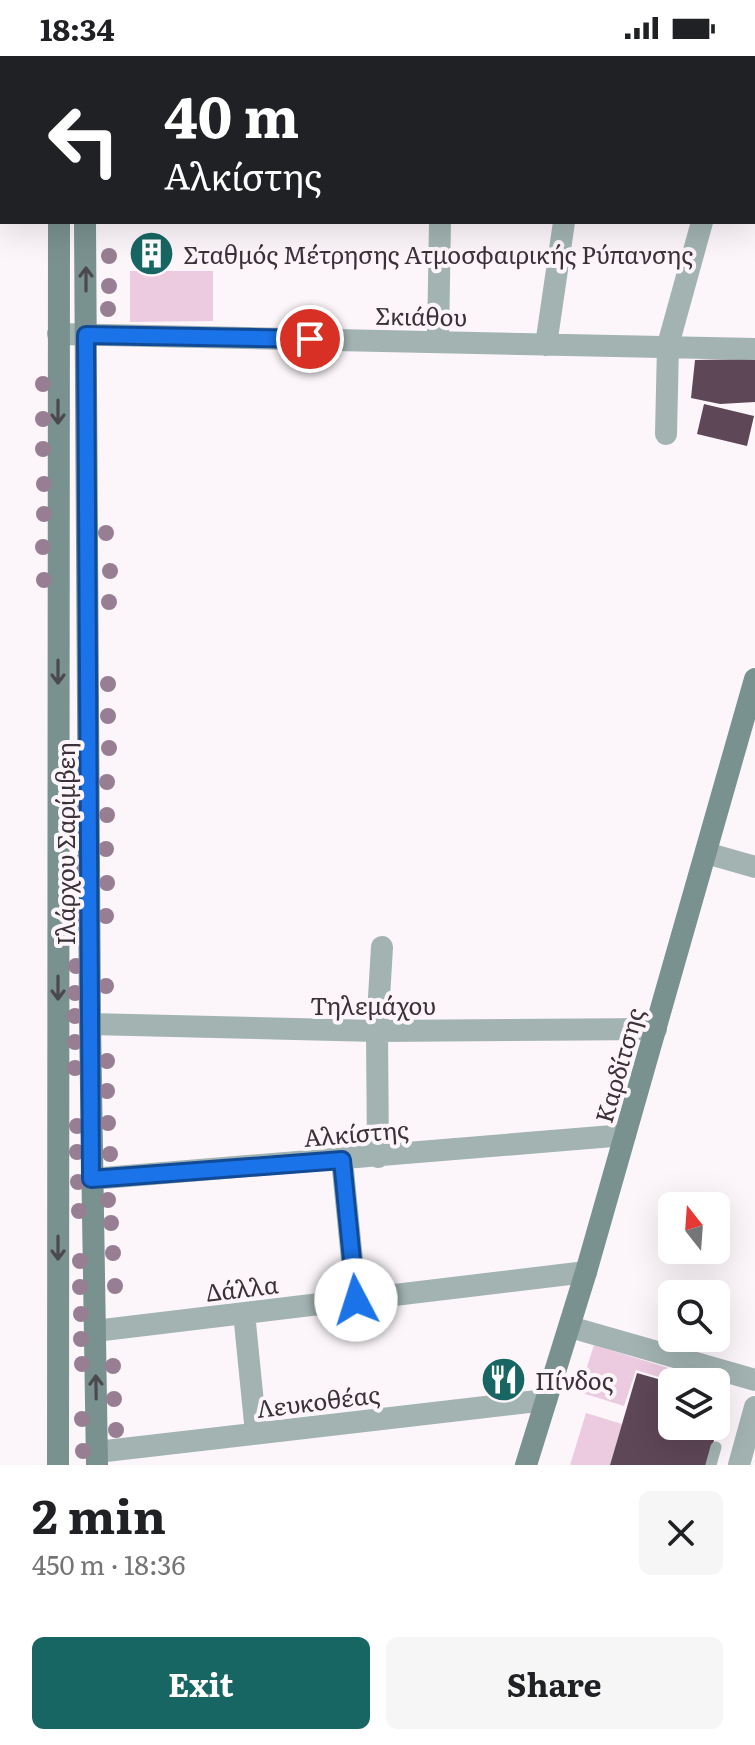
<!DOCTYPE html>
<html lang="en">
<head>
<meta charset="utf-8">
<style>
	:root { --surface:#fff; --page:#f6f6f6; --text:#202124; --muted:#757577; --accent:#186663 }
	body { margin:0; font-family:Literata,serif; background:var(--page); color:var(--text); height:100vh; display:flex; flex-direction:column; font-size:30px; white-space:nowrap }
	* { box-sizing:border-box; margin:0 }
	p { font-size:26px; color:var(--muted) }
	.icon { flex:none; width:44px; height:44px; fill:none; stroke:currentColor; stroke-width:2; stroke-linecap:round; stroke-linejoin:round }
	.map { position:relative; height:1409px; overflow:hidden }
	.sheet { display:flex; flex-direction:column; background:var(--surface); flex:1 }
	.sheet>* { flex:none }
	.guide { position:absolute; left:0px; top:0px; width:756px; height:168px; box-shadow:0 8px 32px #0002; background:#202124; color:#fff; overflow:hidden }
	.needle { width:52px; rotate:343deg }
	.fabs { position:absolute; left:658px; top:1136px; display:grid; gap:16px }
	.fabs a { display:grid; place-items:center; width:72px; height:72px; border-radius:12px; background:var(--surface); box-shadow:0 8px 32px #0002; font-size:40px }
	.pin { position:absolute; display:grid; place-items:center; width:68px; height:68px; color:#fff; margin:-34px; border:4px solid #fff; border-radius:50%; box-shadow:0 2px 8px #0007 }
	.me { position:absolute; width:88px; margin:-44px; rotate:355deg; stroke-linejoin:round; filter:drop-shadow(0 0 6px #0008) }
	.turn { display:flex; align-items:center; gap:28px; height:168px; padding:0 32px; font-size:36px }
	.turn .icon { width:104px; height:104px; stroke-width:2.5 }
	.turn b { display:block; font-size:56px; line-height:68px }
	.round { display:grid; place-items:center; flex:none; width:84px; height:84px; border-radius:12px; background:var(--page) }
	.head { display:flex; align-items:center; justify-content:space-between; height:136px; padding:0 32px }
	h1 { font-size:48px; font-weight:700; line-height:60px }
	.action { display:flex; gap:16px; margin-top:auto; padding:16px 32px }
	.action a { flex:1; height:92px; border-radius:12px; background:var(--accent); color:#fff; font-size:32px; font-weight:700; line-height:92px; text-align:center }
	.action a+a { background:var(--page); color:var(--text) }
	.status { display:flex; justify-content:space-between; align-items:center; height:56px; padding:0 40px; background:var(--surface); direction:ltr }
	.status svg { height:22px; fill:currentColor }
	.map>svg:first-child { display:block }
	.green { fill:#eccbe1 }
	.building { fill:#5e4757 }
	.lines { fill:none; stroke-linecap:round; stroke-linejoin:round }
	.service { stroke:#a2b3b1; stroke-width:11 }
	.minor { stroke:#a2b3b1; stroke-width:22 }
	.secondary { stroke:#79918f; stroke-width:22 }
	.tree { fill:#987e92 }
	.oneway { stroke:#4b494e }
	.route-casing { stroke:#114b97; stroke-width:20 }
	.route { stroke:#1a73e8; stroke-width:14 }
	.labels { text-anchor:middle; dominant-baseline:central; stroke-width:8; stroke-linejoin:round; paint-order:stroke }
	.poi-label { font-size:24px; fill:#3c3139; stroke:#fcf6fa; text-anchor:start }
	.street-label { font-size:24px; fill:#3c3139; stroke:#fcf6fa }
</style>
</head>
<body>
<div class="status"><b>18:34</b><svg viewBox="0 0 49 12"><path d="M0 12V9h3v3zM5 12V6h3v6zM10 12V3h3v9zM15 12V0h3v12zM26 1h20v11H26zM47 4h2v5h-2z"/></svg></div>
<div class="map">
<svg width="755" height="1409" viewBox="0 0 755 1409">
	<rect width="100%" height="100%" fill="#fcf6fa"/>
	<!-- green -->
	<path class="green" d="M130,215h83v50l-83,1z
		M594,1289l84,26 -3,11 -39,-12 -12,36 -45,-14z
		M586,1357l36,11 -12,41h-40z"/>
	<!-- building -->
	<path class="building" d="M755,303v43l-35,2 -29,-6 4,-38z
		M704,348l50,12 -7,30 -50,-12z
		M637,1317l35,10v43h44v-31l10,3 -19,67h-97z"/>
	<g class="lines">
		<!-- service -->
		<path class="service" d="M711,1409l5,-18"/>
		<!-- minor -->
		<path class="minor" d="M238,2v-2
			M444,2v-2
			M576,2v-2
			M748,2l1,-2
			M754,87l1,1
			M58,278l697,15
			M438,284l2,-118
			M546,289l18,-123
			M666,378l2,-89 34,-123
			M706,797l49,14
			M90,968l287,7 279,-2
			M378,1101l-1,-126 5,-84
			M342,1104l14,140
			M91,1123l534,-44
			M244,1257l12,120
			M570,1271l185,53
			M95,1275l491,-59
			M97,1396l449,-52
			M739,1409l16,-58"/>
		<!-- secondary -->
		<path class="secondary" d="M61,2v-2
			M86,2v-2
			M85,166l5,802 7,441
			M58,1409l1,-1243
			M526,1409l60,-193 169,-593"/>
	</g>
	<!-- trees -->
	<g class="tree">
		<circle cx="109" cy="200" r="8"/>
		<circle cx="109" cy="230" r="8"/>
		<circle cx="108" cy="253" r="8"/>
		<circle cx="43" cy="328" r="8"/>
		<circle cx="43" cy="363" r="8"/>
		<circle cx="43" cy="393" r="8"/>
		<circle cx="44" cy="428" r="8"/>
		<circle cx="44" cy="458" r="8"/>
		<circle cx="106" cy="477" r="8"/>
		<circle cx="43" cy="491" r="8"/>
		<circle cx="110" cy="515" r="8"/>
		<circle cx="44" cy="524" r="8"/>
		<circle cx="109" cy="546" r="8"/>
		<circle cx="108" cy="628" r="8"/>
		<circle cx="108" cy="660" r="8"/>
		<circle cx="109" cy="692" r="8"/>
		<circle cx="77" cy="695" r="8"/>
		<circle cx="76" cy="725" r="8"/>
		<circle cx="107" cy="726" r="8"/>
		<circle cx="77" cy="753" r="8"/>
		<circle cx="107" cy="759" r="8"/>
		<circle cx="76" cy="780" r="8"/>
		<circle cx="106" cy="793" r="8"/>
		<circle cx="76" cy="807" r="8"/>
		<circle cx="107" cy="827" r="8"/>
		<circle cx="77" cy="859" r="8"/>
		<circle cx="106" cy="860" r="8"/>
		<circle cx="75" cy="883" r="8"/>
		<circle cx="76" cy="910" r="8"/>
		<circle cx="106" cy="930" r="8"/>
		<circle cx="75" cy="937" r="8"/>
		<circle cx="75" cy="960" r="8"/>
		<circle cx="75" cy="986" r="8"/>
		<circle cx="107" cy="1005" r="8"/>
		<circle cx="75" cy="1012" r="8"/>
		<circle cx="107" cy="1035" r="8"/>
		<circle cx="108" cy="1067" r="8"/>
		<circle cx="77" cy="1070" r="8"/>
		<circle cx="77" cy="1096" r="8"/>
		<circle cx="110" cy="1098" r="8"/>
		<circle cx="78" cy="1126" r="8"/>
		<circle cx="108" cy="1144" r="8"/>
		<circle cx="79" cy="1155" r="8"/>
		<circle cx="111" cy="1167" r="8"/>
		<circle cx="113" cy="1197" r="8"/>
		<circle cx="80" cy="1205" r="8"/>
		<circle cx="115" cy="1230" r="8"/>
		<circle cx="80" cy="1231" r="8"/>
		<circle cx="81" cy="1258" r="8"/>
		<circle cx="81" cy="1283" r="8"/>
		<circle cx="82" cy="1308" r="8"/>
		<circle cx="113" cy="1310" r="8"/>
		<circle cx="114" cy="1343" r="8"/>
		<circle cx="82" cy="1363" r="8"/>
		<circle cx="116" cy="1374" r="8"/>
		<circle cx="83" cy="1395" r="8"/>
	</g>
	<!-- one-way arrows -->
	<defs><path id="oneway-shaft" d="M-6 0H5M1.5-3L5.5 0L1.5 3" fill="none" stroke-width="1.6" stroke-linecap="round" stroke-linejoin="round" transform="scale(2)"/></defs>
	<g class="oneway">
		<use href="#oneway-shaft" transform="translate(86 223) rotate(-90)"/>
		<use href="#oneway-shaft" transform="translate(58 356) rotate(90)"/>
		<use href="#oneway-shaft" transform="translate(58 616) rotate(90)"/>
		<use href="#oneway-shaft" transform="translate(58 932) rotate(90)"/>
		<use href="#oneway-shaft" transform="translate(58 1192) rotate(90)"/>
		<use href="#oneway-shaft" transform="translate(96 1331) rotate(-91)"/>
	</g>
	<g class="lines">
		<defs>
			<path id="route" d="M310,283l-224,-4 5,844 251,-19 14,140"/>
		</defs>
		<!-- route casing -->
		<use href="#route" class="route-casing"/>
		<!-- route -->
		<use href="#route" class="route"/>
	</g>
	<!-- icons -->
	<defs>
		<symbol id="building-disc" viewBox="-11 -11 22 22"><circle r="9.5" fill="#186663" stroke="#fcf6fa"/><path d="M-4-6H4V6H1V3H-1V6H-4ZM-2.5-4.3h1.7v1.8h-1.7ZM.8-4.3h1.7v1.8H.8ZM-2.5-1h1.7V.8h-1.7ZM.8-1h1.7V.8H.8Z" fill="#fff"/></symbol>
		<symbol id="restaurant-disc" viewBox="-11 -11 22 22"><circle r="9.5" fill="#186663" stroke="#fcf6fa"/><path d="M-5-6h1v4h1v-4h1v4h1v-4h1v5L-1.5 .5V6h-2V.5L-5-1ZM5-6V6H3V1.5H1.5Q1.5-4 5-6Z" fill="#fff"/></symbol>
	</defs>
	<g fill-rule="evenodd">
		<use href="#building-disc" x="126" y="172" width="51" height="51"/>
		<use href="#restaurant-disc" x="478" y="1298" width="51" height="51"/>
	</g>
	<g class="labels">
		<!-- poi labels -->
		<g class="poi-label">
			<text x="183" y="197">Σταθμός Μέτρησης Ατμοσφαιρικής Ρύπανσης</text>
			<text x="535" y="1323">Πίνδος</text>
		</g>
		<!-- street labels -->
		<g class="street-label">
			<text transform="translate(421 259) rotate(1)">Σκιάθου</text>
			<text transform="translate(64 788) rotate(-90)">Ιλάρχου Σαρίμβεη</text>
			<text x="373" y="948">Τηλεμάχου</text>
			<text transform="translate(618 1009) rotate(-74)">Καρδίτσης</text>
			<text transform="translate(356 1076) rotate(-5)">Αλκίστης</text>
			<text transform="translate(242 1231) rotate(-7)">Δάλλα</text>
			<text transform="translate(318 1344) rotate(-7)">Λευκοθέας</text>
		</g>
	</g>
</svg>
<div class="fabs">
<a><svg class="needle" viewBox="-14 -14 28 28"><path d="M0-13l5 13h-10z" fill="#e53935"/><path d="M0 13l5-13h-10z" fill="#757577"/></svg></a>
<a><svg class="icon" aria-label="search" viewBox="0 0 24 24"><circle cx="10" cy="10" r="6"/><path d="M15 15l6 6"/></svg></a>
<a><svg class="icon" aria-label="layers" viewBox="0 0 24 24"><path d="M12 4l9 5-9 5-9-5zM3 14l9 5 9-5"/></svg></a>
</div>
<div class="pin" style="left:310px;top:283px;background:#d93025"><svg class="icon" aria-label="arrive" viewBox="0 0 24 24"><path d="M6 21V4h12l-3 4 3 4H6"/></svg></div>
<svg class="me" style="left:356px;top:1244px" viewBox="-20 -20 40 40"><circle r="19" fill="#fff"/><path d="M0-13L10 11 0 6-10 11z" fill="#1a73e8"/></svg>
<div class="guide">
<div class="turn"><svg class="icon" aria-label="left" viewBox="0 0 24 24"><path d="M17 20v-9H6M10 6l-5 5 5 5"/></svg><div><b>40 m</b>Αλκίστης</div></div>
</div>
</div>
<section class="sheet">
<div class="head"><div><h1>2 min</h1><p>450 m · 18:36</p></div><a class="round"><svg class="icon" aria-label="close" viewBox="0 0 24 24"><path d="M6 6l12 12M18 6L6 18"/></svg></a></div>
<div class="action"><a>Exit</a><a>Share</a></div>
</section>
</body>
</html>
